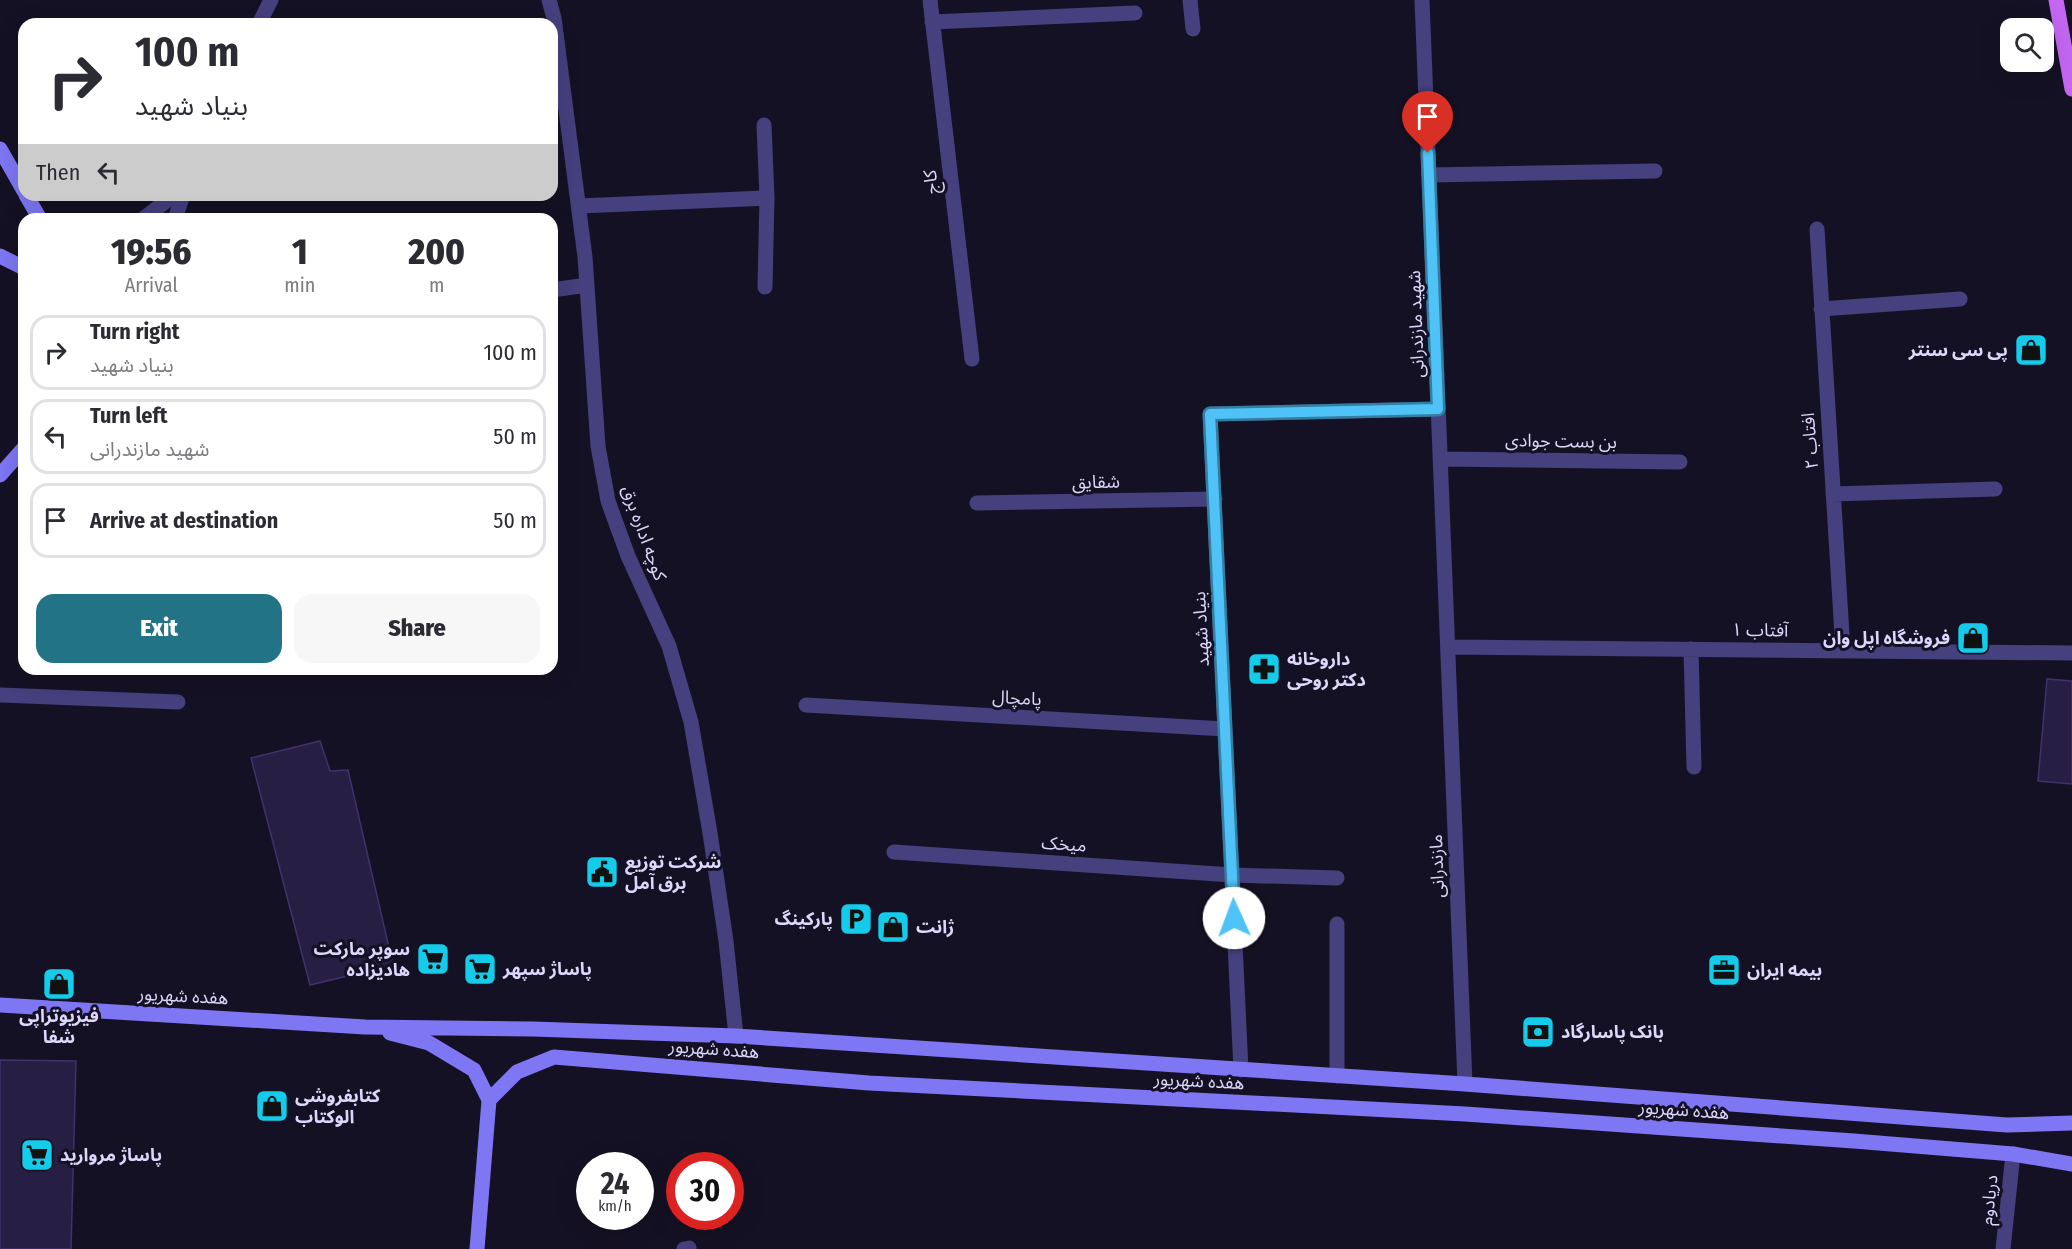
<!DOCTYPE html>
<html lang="en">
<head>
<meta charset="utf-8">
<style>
	:root { --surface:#fff; --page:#f7f7f7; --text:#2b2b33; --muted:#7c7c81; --line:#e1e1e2; --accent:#217385 }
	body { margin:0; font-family:"Fira Sans Condensed","Noto Sans Arabic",sans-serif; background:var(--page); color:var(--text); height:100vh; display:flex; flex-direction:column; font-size:22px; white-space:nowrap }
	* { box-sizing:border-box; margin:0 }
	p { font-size:20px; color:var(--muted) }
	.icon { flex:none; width:33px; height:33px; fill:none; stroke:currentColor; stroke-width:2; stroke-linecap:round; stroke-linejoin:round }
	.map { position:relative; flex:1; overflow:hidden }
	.sheet { position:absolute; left:18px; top:213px; width:540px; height:462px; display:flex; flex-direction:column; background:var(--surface); border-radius:18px; box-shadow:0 6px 24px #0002 }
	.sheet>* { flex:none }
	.hud { position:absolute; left:18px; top:18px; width:540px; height:183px; border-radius:18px; box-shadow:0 6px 24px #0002; background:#fff; color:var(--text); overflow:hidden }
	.controls { position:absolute; left:2000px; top:18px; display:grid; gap:12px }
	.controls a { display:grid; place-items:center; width:54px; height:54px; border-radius:12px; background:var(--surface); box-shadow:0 6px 24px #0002; font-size:30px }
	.speed { position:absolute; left:576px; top:1152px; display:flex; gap:12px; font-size:30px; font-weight:700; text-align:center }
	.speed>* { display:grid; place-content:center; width:78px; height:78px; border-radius:50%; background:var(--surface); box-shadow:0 6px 24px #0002; line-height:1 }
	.speed small { font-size:15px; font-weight:400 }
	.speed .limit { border:9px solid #d22; background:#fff; color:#111 }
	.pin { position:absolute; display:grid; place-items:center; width:51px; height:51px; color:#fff; margin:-62px -26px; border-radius:50% 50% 50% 0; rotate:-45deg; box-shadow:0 0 6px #0007 }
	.pin .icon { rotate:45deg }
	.me { position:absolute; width:66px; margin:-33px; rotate:358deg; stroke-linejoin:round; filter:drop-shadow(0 0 4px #0008) }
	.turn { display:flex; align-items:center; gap:21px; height:126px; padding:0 18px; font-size:27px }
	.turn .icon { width:78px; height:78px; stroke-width:2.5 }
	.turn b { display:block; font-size:42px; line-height:51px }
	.then { display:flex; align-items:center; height:57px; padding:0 18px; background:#0003; gap:12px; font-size:22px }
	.eta { display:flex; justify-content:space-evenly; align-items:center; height:102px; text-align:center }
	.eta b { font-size:36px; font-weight:800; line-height:42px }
	.cta { display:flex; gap:12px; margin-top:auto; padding:12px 18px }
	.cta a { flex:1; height:69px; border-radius:18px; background:var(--accent); color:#fff; font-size:24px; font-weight:800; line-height:69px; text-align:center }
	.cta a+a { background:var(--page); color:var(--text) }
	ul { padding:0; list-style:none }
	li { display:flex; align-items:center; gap:18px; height:75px; margin:0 12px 9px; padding:0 6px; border:3px solid var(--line); border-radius:18px }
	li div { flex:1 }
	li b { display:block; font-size:22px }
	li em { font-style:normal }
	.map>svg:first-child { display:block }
	.building { fill:#271e43; stroke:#40326d; stroke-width:1.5 }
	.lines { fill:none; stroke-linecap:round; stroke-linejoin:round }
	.service { stroke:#45407e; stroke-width:15 }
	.minor { stroke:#45407e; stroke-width:15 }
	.secondary { stroke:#7e76f3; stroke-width:15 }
	.primary { stroke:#c367f2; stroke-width:15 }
	.route-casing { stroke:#337fa1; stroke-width:15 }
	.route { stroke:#4fc3f7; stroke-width:10 }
	.labels { text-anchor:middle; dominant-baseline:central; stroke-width:6; stroke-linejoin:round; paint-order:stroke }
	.street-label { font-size:18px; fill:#dcd7fb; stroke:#151124 }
	.poi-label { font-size:18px; font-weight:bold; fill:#dcd7fb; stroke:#151124; text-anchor:start }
</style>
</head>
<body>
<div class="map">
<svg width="2072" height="1249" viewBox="0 0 2072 1249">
	<rect width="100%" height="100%" fill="#151124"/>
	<!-- building -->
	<path class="building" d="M2047,679l25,2v103l-34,-3z
		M320,741l10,30 18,-1 45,195 -83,20 -59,-227z
		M0,1060l76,1 -5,188h-71z"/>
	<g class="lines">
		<!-- service -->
		<path class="service" d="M2003,1249l10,-95"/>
		<!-- minor -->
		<path class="minor" d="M549,0l5,18 31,239 13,189 10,55 20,55 41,90 22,76 19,111 16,108 10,95
			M930,0l42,359
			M1190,0l3,29
			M1422,0l43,1084
			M932,22l203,-9
			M259,24l12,-24
			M764,125l3,73 -2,89
			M1429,175l226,-4
			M579,206l188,-8
			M143,219l31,-24
			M175,219l8,-24
			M1817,229l26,422
			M552,290l35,-5
			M1821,309l139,-10
			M1440,459l240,3
			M1833,494l162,-5
			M977,503l238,-4
			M1448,647l624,6
			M1691,649l3,118
			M0,695l178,7
			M806,705l419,24
			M894,852l338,23 105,3
			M1337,924v152
			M1241,1070l-31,-656 228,-5
			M684,1249l5,-1"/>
		<!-- secondary -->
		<path class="secondary" d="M0,149l24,42
			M26,195l14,24
			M0,256l24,12
			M0,475l24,-27
			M0,1005l365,22 168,2 203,7 729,48 542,41 65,-2
			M390,1033l39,10 45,27 15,30
			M489,1100l28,-28 37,-15 315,26 596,31 389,27 159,13 59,10
			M477,1249l12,-149"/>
		<!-- primary -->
		<path class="primary" d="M2056,0l16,89"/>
	</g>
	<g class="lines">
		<defs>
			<path id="route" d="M1234,918l-24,-504 228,-5 -10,-256"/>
		</defs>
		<!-- route casing -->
		<use href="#route" class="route-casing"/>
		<!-- route -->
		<use href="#route" class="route"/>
	</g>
	<!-- icons -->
	<defs>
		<symbol id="shop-square" viewBox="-11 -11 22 22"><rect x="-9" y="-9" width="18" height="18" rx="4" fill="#14ccea" stroke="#151124"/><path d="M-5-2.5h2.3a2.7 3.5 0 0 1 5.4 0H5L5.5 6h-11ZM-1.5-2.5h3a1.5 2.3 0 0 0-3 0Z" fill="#111"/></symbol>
		<symbol id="pharmacy-square" viewBox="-11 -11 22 22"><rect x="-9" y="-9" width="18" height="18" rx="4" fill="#14ccea" stroke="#151124"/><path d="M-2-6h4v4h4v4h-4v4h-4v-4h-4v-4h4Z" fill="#111"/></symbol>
		<symbol id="civic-square" viewBox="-11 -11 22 22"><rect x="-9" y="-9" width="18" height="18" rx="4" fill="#14ccea" stroke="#151124"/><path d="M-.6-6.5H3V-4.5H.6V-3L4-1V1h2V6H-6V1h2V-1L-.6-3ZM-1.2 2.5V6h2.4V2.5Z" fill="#111"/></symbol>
		<symbol id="parking-square" viewBox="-11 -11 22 22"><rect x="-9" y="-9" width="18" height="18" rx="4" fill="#14ccea" stroke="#151124"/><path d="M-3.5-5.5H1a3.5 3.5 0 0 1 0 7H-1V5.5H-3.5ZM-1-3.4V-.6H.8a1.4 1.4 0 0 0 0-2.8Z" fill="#111"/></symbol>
		<symbol id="supermarket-square" viewBox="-11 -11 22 22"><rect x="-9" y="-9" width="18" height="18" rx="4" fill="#14ccea" stroke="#151124"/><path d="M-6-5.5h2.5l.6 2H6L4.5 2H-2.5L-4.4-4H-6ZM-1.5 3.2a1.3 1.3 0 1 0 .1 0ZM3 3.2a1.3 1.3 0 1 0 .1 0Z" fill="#111"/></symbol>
		<symbol id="office-square" viewBox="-11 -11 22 22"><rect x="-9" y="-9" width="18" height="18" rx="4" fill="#14ccea" stroke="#151124"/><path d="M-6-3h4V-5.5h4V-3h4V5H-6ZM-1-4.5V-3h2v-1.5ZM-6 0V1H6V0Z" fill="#111"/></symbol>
		<symbol id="bank-square" viewBox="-11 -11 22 22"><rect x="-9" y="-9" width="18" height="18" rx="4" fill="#14ccea" stroke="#151124"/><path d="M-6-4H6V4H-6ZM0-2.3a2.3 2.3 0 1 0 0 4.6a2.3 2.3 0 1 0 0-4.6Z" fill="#111"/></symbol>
	</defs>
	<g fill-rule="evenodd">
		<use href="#shop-square" x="2012" y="331" width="38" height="38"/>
		<use href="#shop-square" x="1954" y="619" width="38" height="38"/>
		<use href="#pharmacy-square" x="1245" y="650" width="38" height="38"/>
		<use href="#civic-square" x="583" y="853" width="38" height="38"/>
		<use href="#parking-square" x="837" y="900" width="38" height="38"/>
		<use href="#shop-square" x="874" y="908" width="38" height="38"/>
		<use href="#supermarket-square" x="414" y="940" width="38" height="38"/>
		<use href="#supermarket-square" x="461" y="950" width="38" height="38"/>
		<use href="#office-square" x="1705" y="951" width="38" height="38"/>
		<use href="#shop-square" x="40" y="965" width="38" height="38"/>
		<use href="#bank-square" x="1519" y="1013" width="38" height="38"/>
		<use href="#shop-square" x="253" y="1087" width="38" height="38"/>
		<use href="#supermarket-square" x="18" y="1136" width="38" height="38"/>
	</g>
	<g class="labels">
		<!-- street labels -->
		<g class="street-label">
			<text transform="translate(931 182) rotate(-97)">کاج</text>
			<text transform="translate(1416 324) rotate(-92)">شهید مازندرانی</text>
			<text transform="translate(1561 441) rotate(1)">بن بست جوادی</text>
			<text transform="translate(1810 441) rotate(-94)">افتاب ۲</text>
			<text transform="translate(1096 482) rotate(-1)">شقایق</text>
			<text transform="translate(644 533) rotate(70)">کوچه اداره برق</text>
			<text transform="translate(1201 629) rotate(-93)">بنیاد شهید</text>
			<text transform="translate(1760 630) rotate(1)">آفتاب ۱</text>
			<text transform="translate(1017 698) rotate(3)">پامچال</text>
			<text transform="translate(1064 844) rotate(4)">میخک</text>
			<text transform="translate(1437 866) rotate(-92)">مازندرانی</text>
			<text transform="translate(183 996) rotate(3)">هفده شهریور</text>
			<text transform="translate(714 1049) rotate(4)">هفده شهریور</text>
			<text transform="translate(1199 1081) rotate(3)">هفده شهریور</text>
			<text transform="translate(1684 1110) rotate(4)">هفده شهریور</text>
			<text transform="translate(1989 1200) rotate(-84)">دریادوم</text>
		</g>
		<!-- poi labels -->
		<g class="poi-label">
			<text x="2008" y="350" text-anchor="end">پی سی سنتر</text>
			<text x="1950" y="638" text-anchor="end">فروشگاه اپل وان</text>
			<text x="1287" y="659">داروخانه<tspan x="1287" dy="21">دکتر روحی</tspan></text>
			<text x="625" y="862">شرکت توزیع<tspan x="625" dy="21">برق آمل</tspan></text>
			<text x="833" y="919" text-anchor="end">پارکینگ</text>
			<text x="916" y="927">ژانت</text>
			<text x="410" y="949" text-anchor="end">سوپر مارکت<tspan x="410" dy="21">هادیزاده</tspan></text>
			<text x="503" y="969">پاساژ سپهر</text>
			<text x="1747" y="970">بیمه ایران</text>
			<text x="59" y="1016" text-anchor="middle">فیزیوتراپی<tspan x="59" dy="21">شفا</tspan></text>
			<text x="1561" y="1032">بانک پاسارگاد</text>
			<text x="295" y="1096">کتابفروشی<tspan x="295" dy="21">الوکتاب</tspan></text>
			<text x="60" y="1155">پاساژ مروارید</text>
		</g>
	</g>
</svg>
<div class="controls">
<a><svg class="icon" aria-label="search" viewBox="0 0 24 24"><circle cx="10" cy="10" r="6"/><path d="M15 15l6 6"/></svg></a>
</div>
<div class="speed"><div>24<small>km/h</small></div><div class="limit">30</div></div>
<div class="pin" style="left:1428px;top:153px;background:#d93025"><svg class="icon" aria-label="arrive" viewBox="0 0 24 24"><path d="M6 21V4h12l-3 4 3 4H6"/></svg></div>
<svg class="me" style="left:1234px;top:918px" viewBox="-20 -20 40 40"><circle r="19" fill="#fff"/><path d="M0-13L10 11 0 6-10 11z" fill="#4fc3f7"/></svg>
<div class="hud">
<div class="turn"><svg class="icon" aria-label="right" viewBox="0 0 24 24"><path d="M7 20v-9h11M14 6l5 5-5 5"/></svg><div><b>100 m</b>بنیاد شهید</div></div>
<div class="then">Then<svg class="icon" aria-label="left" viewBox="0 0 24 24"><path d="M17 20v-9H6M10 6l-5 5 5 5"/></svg></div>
</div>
<section class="sheet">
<div class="eta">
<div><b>19:56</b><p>Arrival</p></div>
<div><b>1</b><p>min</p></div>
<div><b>200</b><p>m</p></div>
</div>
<ul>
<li><svg class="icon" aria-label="right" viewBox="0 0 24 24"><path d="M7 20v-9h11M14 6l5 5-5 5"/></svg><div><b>Turn right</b><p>بنیاد شهید</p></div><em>100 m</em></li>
<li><svg class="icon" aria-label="left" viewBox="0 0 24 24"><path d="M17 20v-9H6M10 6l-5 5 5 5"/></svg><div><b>Turn left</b><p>شهید مازندرانی</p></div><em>50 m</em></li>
<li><svg class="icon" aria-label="arrive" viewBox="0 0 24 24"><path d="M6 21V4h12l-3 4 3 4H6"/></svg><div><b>Arrive at destination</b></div><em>50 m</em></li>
</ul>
<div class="cta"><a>Exit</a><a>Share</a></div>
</section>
</div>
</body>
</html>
